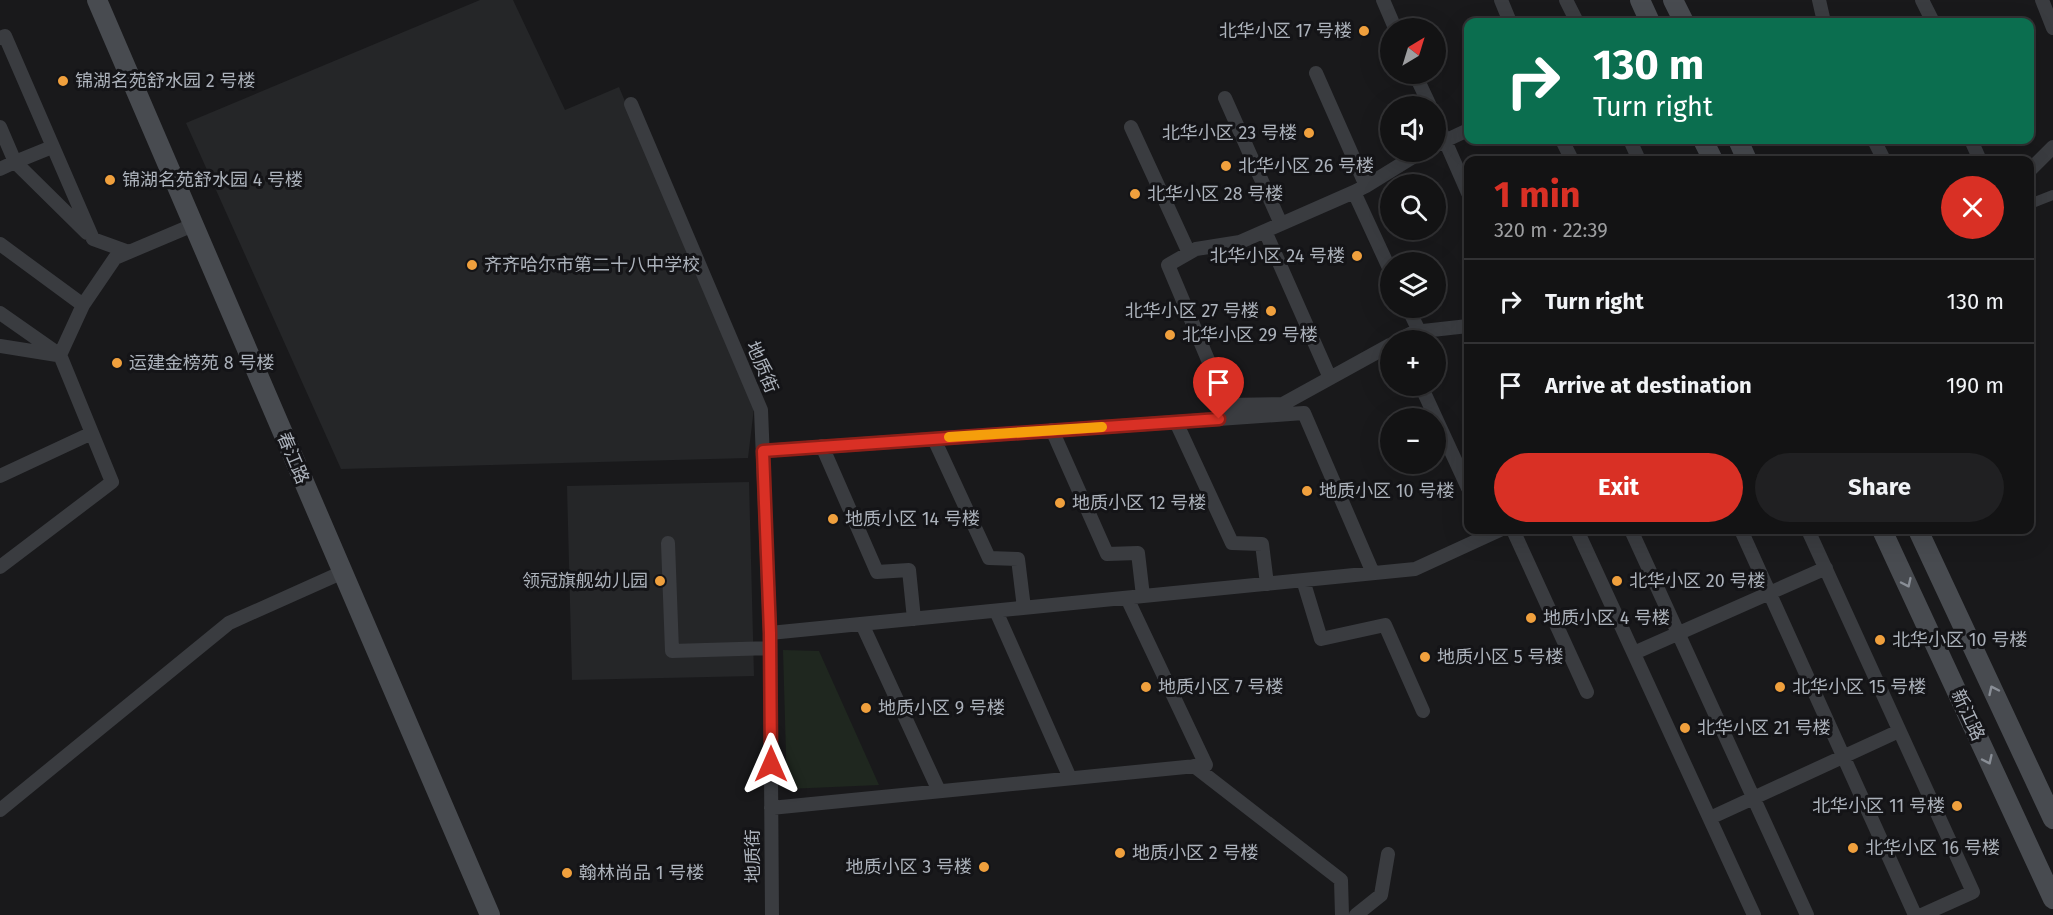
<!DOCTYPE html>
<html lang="en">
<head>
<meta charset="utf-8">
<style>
	:root { --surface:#131314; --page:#202022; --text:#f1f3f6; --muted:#9d9ea0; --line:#323234; --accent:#d93025 }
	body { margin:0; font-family:"Fira Sans","Noto Sans SC",sans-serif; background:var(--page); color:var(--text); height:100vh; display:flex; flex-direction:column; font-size:22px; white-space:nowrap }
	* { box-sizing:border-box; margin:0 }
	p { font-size:20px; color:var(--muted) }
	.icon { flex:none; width:33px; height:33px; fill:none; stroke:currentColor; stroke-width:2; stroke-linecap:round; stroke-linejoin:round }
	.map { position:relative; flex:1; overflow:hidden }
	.panel { position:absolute; left:1464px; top:156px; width:570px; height:378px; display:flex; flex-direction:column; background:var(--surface); border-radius:12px; box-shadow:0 6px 24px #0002,0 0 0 2px var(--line) }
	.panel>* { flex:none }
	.banner { position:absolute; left:1464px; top:18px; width:570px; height:126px; border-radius:12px; box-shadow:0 6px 24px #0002,0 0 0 2px var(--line); background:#0b6e4f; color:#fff; overflow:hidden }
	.needle { width:39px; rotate:38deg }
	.tools { position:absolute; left:1380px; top:18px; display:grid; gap:12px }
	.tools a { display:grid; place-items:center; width:66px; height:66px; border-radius:50%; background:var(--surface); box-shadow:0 6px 24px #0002,0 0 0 2px var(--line); font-size:30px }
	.pin { position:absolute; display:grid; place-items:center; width:51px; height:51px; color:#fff; margin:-62px -26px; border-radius:50% 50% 50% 0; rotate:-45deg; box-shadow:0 0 6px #0007 }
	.pin .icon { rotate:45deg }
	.me { position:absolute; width:66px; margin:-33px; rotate:0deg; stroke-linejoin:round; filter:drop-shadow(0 0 4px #0008) }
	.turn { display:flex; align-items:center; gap:21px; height:126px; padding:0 30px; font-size:27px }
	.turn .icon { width:78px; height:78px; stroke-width:2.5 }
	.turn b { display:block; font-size:42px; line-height:51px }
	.round { display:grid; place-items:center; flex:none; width:63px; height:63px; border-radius:32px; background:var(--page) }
	.overview { display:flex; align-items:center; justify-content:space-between; height:102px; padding:0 30px }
	h1 { font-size:36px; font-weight:700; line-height:45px; color:var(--accent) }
	.primary-button { display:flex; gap:12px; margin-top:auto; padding:12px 30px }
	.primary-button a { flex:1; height:69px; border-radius:36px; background:var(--accent); color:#fff; font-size:24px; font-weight:700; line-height:69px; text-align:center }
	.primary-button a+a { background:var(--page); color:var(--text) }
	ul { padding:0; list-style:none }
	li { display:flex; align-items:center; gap:18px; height:84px; padding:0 30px; border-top:2px solid var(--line) }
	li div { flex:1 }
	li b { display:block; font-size:22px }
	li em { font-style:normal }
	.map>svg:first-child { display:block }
	.built { fill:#252628 }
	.green { fill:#1f271f }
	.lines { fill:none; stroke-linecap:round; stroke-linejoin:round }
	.pedestrian { stroke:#3a3c40; stroke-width:10 }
	.minor { stroke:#3a3c40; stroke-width:14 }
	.secondary { stroke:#484b50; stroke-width:20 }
	.oneway { stroke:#898e96 }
	.route-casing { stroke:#8d1f18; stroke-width:15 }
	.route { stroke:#d93025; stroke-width:10 }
	.slow { stroke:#f59e0b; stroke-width:10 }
	.poi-dot { fill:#f0a03d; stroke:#141417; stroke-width:2 }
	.labels { text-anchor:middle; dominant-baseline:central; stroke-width:6; stroke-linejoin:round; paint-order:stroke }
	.poi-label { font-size:18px; fill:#acb2bb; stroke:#141417; text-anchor:start }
	.street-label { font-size:18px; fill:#acb2bb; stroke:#141417 }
</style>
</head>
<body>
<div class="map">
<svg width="2053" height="915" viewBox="0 0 2053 915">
	<rect width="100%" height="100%" fill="#19191b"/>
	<!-- built -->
	<path class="built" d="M480,0h33l52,110 54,-23 135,321 -6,50 -407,11 -155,-346z
		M749,482l5,194 -182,4 -5,-194z"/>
	<!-- green -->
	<path class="green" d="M783,650l36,1 60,134 -92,4z"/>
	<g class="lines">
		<!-- pedestrian -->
		<path class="pedestrian" d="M2030,204l23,-9"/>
		<!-- minor -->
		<path class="minor" d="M1383,0l12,28
			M1501,0l9,22
			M1566,0l11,22
			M1819,0l5,22
			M1922,0l11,22
			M2042,0l11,28
			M0,38l5,-2 88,203 36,13
			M1316,73l50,113
			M1415,74l15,32
			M1225,98l56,126
			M631,104l130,306 9,223 2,282
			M1436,120l32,73
			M0,127l15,35 37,-15
			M1131,127l58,126
			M1562,140l10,20
			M1630,140l9,20
			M1874,140l10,20
			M1971,140l8,18
			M1436,145l32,-15
			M0,169l15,-7 72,71
			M2030,170l23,-23
			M1354,192l36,78
			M1265,231l65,147
			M0,244l83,61
			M1408,308l11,23
			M0,313l60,42 52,127 -112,85
			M1398,340l16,-8 54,-6
			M1390,345l-107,59 -56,1 -59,-140 28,-16 44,-7 114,-50 12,-6 55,-34
			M0,346l57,9
			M60,355l23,-50 32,-47 78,-33
			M1421,386l47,102
			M1176,422l56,121 30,1 5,40
			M1052,430l55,124 31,-1 5,43
			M934,439l55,119 29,1 6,49
			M822,446l55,126 32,-2 5,49
			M763,451l541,-38 69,160
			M0,476l92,-43
			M1513,530l74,162
			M1577,530l177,385
			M1631,530l176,385
			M1741,530l174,385
			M1808,530l165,362 -51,23
			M668,543l4,108 98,-3
			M1303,580l18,59 64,-14 38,86
			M996,611l74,167
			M862,624l77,167
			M770,633l645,-64 85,-39
			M1634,653l192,-85
			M1194,766l147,114 1,35
			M771,808l435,-43 -79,-167
			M0,810l229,-187 114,-51
			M1710,818l189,-87
			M1356,915l25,-20 7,-41"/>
		<!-- secondary -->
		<path class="secondary" d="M97,0l393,915
			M1640,0l10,22
			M1673,0l11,22
			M1703,140l10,20
			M1738,140l9,20
			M1882,530l171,369
			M1918,530l135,289"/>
	</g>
	<!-- one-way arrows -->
	<defs><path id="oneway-chevron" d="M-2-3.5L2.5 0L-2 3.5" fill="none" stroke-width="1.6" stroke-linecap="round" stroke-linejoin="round" transform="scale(1.5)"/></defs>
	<g class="oneway">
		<use href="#oneway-chevron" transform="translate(1907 583) rotate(65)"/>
		<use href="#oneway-chevron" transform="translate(1993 690) rotate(-115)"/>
		<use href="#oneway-chevron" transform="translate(1988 760) rotate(65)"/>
	</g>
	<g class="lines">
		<defs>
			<path id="route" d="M771,764l-1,-131 -7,-182 456,-32"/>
		</defs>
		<!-- route casing -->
		<use href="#route" class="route-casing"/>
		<!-- route -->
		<use href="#route" class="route"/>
		<!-- slow -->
		<path class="slow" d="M949,437l153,-10"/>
	</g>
	<!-- markers -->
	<g class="poi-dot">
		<circle cx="1364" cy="31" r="6"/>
		<circle cx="63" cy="81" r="6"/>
		<circle cx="1309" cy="133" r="6"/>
		<circle cx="1226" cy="166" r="6"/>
		<circle cx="110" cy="180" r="6"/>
		<circle cx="1135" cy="194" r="6"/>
		<circle cx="1357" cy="256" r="6"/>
		<circle cx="472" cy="265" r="6"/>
		<circle cx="1271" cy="311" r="6"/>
		<circle cx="1170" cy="335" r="6"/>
		<circle cx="117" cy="363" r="6"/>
		<circle cx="1307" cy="491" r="6"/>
		<circle cx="1060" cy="503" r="6"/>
		<circle cx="833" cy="519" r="6"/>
		<circle cx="660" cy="581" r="6"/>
		<circle cx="1617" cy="581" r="6"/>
		<circle cx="1531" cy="618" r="6"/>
		<circle cx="1880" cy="640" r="6"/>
		<circle cx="1425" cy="657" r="6"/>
		<circle cx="1146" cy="687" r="6"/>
		<circle cx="1780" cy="687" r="6"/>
		<circle cx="866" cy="708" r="6"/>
		<circle cx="1685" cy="728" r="6"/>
		<circle cx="1957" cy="806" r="6"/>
		<circle cx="1853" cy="848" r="6"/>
		<circle cx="1120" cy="853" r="6"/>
		<circle cx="984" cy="867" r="6"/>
		<circle cx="567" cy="873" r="6"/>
	</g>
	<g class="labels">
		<!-- poi labels -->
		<g class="poi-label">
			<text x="1352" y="31" text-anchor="end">北华小区 17 号楼</text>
			<text x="75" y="81">锦湖名苑舒水园 2 号楼</text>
			<text x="1297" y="133" text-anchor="end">北华小区 23 号楼</text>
			<text x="1238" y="166">北华小区 26 号楼</text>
			<text x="122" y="180">锦湖名苑舒水园 4 号楼</text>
			<text x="1147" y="194">北华小区 28 号楼</text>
			<text x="1345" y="256" text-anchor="end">北华小区 24 号楼</text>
			<text x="484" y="265">齐齐哈尔市第二十八中学校</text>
			<text x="1259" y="311" text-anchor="end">北华小区 27 号楼</text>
			<text x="1182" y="335">北华小区 29 号楼</text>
			<text x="129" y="363">运建金榜苑 8 号楼</text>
			<text x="1319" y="491">地质小区 10 号楼</text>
			<text x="1072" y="503">地质小区 12 号楼</text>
			<text x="845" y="519">地质小区 14 号楼</text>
			<text x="648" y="581" text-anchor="end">领冠旗舰幼儿园</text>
			<text x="1629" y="581">北华小区 20 号楼</text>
			<text x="1543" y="618">地质小区 4 号楼</text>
			<text x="1892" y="640">北华小区 10 号楼</text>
			<text x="1437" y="657">地质小区 5 号楼</text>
			<text x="1158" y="687">地质小区 7 号楼</text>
			<text x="1792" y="687">北华小区 15 号楼</text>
			<text x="878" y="708">地质小区 9 号楼</text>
			<text x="1697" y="728">北华小区 21 号楼</text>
			<text x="1945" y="806" text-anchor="end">北华小区 11 号楼</text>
			<text x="1865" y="848">北华小区 16 号楼</text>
			<text x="1132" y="853">地质小区 2 号楼</text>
			<text x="972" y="867" text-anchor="end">地质小区 3 号楼</text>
			<text x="579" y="873">翰林尚品 1 号楼</text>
		</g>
		<!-- street labels -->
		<g class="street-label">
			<text transform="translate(762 367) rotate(67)">地质街</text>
			<text transform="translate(293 458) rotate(67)">春江路</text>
			<text transform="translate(1968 715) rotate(65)">新江路</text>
			<text transform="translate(753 856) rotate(-90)">地质街</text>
		</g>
	</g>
</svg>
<div class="tools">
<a><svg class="needle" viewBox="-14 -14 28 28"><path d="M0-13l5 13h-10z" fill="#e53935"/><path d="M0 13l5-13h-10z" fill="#9d9ea0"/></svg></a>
<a><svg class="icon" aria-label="sound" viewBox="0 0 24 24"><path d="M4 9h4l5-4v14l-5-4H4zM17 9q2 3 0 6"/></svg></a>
<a><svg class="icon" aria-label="search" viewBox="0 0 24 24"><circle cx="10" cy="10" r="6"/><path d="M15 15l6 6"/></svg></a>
<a><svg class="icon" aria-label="layers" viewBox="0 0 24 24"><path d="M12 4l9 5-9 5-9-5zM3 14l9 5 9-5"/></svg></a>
<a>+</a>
<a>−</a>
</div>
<div class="pin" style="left:1219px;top:419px;background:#d93025"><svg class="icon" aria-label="arrive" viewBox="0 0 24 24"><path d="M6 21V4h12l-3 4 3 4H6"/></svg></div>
<svg class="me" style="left:771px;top:764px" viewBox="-20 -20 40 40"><path d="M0-17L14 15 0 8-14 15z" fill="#d93025" stroke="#fff" stroke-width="4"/></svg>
<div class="banner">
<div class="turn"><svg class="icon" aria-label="right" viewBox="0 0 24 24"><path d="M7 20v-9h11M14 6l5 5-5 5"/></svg><div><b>130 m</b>Turn right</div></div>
</div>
<section class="panel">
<div class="overview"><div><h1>1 min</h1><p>320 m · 22:39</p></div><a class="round" style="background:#d93025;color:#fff"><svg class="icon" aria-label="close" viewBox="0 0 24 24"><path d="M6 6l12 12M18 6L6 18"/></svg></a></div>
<ul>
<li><svg class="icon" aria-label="right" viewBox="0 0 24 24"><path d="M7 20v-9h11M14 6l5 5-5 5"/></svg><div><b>Turn right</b></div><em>130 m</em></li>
<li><svg class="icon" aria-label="arrive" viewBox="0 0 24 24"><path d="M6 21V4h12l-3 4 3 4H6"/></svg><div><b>Arrive at destination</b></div><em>190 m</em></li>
</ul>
<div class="primary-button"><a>Exit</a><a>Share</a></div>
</section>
</div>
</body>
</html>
